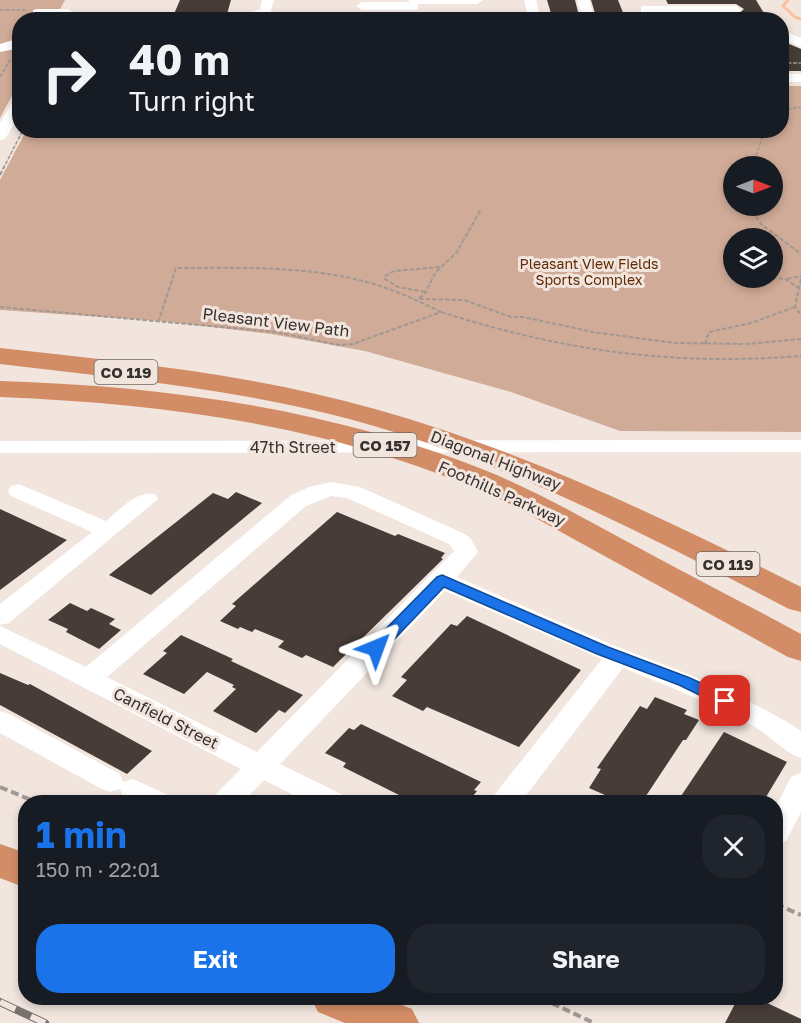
<!DOCTYPE html>
<html lang="en">
<head>
<meta charset="utf-8">
<style>
	:root { --surface:#171b24; --page:#20242c; --text:#f1f3f6; --muted:#9ea1a6; --accent:#1a73e8 }
	body { margin:0; font-family:"Golos Text",sans-serif; background:var(--page); color:var(--text); height:100vh; display:flex; flex-direction:column; font-size:22px; white-space:nowrap }
	* { box-sizing:border-box; margin:0 }
	p { font-size:20px; color:var(--muted) }
	.icon { flex:none; width:33px; height:33px; fill:none; stroke:currentColor; stroke-width:2; stroke-linecap:round; stroke-linejoin:round }
	.map { position:relative; flex:1; overflow:hidden }
	.side { position:absolute; left:18px; top:795px; width:765px; height:210px; display:flex; flex-direction:column; background:var(--surface); border-radius:24px; box-shadow:0 3px 9px #0003 }
	.side>* { flex:none }
	.banner { position:absolute; left:12px; top:12px; width:777px; height:126px; border-radius:24px; box-shadow:0 3px 9px #0003; background:#171b24; color:var(--text); overflow:hidden }
	.needle { width:39px; rotate:90deg }
	.tools { position:absolute; left:723px; top:156px; display:grid; gap:12px }
	.tools a { display:grid; place-items:center; width:60px; height:60px; border-radius:50%; background:var(--surface); box-shadow:0 3px 9px #0003; font-size:30px }
	.pin { position:absolute; display:grid; place-items:center; width:51px; height:51px; color:#fff; margin:-26px; border-radius:12px; box-shadow:0 3px 9px #0006 }
	.me { position:absolute; width:66px; margin:-33px; rotate:44deg; stroke-linejoin:round; filter:drop-shadow(0 0 4px #0008) }
	.turn { display:flex; align-items:center; gap:21px; height:126px; padding:0 18px; font-size:27px }
	.turn .icon { width:78px; height:78px; stroke-width:2.5 }
	.turn b { display:block; font-size:42px; line-height:51px }
	.round { display:grid; place-items:center; flex:none; width:63px; height:63px; border-radius:24px; background:var(--page) }
	.head { display:flex; align-items:center; justify-content:space-between; height:102px; padding:0 18px }
	h1 { font-size:36px; font-weight:700; line-height:45px; color:var(--accent) }
	.primary-button { display:flex; gap:12px; margin-top:auto; padding:12px 18px }
	.primary-button a { flex:1; height:69px; border-radius:24px; background:var(--accent); color:#fff; font-size:24px; font-weight:700; line-height:69px; text-align:center }
	.primary-button a+a { background:var(--page); color:var(--text) }
	.map>svg:first-child { display:block }
	.green { fill:#d0ab97; fill-rule:evenodd }
	.lines { fill:none; stroke-linecap:round; stroke-linejoin:round }
	.stream { stroke:#fcc09f; stroke-width:3 }
	.building { fill:#473d38 }
	.path-far2 { stroke:#a19893; stroke-width:1.5; stroke-dasharray:4 1.5; stroke-linecap:butt }
	.path-far1 { stroke:#a19893; stroke-width:2; stroke-dasharray:4.5 2; stroke-linecap:butt }
	.path { stroke:#a19893; stroke-width:4; stroke-dasharray:8 4; stroke-linecap:butt }
	.minor { fill:#fff; fill-rule:evenodd }
	.highway { fill:#d38d66; fill-rule:evenodd }
	.rail-casing { stroke:#79716d; stroke-width:8 }
	.rail { stroke:#f1e5de; stroke-width:6; stroke-dasharray:17; stroke-linecap:butt }
	.route { fill:#1a73e8; stroke:#114b97; stroke-width:1.5 }
	.labels { text-anchor:middle; dominant-baseline:central; stroke-width:6; stroke-linejoin:round; paint-order:stroke }
	.far-park-label { font-size:14px; fill:#5f2a04; stroke:#f1e5de }
	.shield { fill:#f1e5de; stroke:#6e6764; stroke-width:1.5 }
	.shield-label { font-size:15px; font-weight:bold; fill:#36312f }
	.street-label { font-size:16px; fill:#36312f; stroke:#f1e5de }
</style>
</head>
<body>
<div class="map">
<svg width="801" height="1023" viewBox="0 0 801 1023">
	<rect width="100%" height="100%" fill="#f1e5de"/>
	<!-- green -->
	<path class="green" d="M0,0h65l-10,19 -35,1 -1,63 -19,35z
		M782,86h19v346l-181,-1 -109,-39 -146,-41 -94,-17 -109,-13 -162,-11v-130l26,-49 756,-1zM734,166h38v40h-38zM772,238v40h-38v-40z"/>
	<g class="lines">
		<!-- stream -->
		<path class="stream" d="M788,0l-5,6 12,11 6,2"/>
	</g>
	<!-- building -->
	<path class="building" d="M180,0h51l-4,14h-53z
		M547,0h28l5,20h-27z
		M591,0h27l8,20h-29z
		M666,0h90l12,20h-93l-1,-4h62l8,-7 -8,-5h-68z
		M782,41l19,8v22h-19z
		M236,492l26,11 -111,92 -42,-20 104,-82 15,6z
		M0,509l67,31 -67,50z
		M337,512l58,24 3,-2 47,19 -4,5 2,1 -110,108 -27,-12 -4,3 -24,-11 6,-6 -29,-12 -3,3 -12,-5 -2,2 -18,-8 16,-15 -4,-2z
		M70,603l17,8 4,-3 24,11 -6,5 12,6 -22,19 -33,-17 2,-3 -20,-9z
		M467,616l114,54 -62,77 -92,-40 -4,4 -31,-15 15,-16 -6,-3 50,-53 6,2z
		M181,635l52,24 -2,2 72,34 -18,18 -6,-3 -23,23 -43,-22 23,-22 -4,-2 2,-2 -27,-13 -23,22 -41,-20 24,-21 -4,-2z
		M0,673l28,12 2,-1 122,67 -25,23 -127,-69z
		M655,697l32,13 -3,4 15,6 -13,20h-3l-41,62h-21l-32,-14 12,-19 -4,-1 43,-62 7,3z
		M361,724l120,58 -7,8 3,1 -9,11h-55l-70,-35 3,-4 -21,-10 24,-25 5,2z
		M724,732l63,30 -24,40h-86z
		M738,998h19l44,21v4h-76z"/>
	<g class="lines">
		<!-- path-far2 -->
		<path class="path-far2" d="M0,10h26
			M782,63h19
			M0,77l11,-19
			M782,110l19,-3
			M752,166l13,-36
			M3,169l20,-39"/>
		<!-- path-far1 -->
		<path class="path-far1" d="M0,175l4,-8
			M748,206l13,18 40,30
			M772,278l13,1 14,9
			M787,279l14,-3
			M801,279l-6,28 6,8
			M425,292l-27,-5 -13,-8v-3l9,-5 47,-4
			M419,298l5,-3 12,-23 21,-20 24,-43
			M419,299l45,1 47,17h12l70,15 82,11 72,1 54,-5
			M0,307l276,25 63,13 14,-1 88,-32c-21,-10 -41,-20 -64,-27 -64,-20 -134,-17 -201,-17l-17,52
			M441,312c123,39 231,54 360,44
			M705,344l4,-12 42,-9 44,-16"/>
		<!-- path -->
		<path class="path" d="M0,787l36,15
			M776,904l25,11
			M541,998l53,25"/>
		<!-- minor -->
		<path class="minor" d="M262,0h12l-4,14 -19,6h-21l30,-11z
			M408,0h75l-6,4h-59v5l-4,1h-52l-6,-4 6,-4h48z
			M524,0h12l5,20h-12z
			M577,0h12l6,20h-12z
			M645,6h91l6,4 -6,4 -95,-1v-6z
			M37,9h31l6,4 -6,4 -35,-1v-6z
			M158,12l13,8h-29z
			M782,30l19,8v9l-19,-8z
			M20,38v10l-20,4v-8z
			M782,74h19v8h-19z
			M20,97v17l-15,25 -5,1v-17l15,-25z
			M801,440v12l-801,1v-12z
			M331,482l29,5 105,47 6,5 7,13 -21,25c52,23 104,46 156,68 64,25 130,48 188,86v27c-15,-4 -30,-22 -46,-31 -42,-23 -87,-41 -132,-59l-102,134h-30l4,-8 107,-135 -157,-68 -165,173 61,30 4,8h-38l-43,-22 -21,22h-31l4,-8 25,-25 -241,-125v-18l86,41 204,-171 19,-9zM331,496l16,2 102,46 5,7 -197,201 -150,-75 199,-171z
			M19,484l87,37c14,-11 30,-31 49,-27l3,5 -149,124 -9,2v-21l92,-72 -81,-36 -3,-5 3,-5z
			M0,711l9,3 111,60 3,8 10,-3 33,15 4,8h-38l-9,-4 -3,-9 -10,3 -10,-4 -100,-55z
			M801,773v39l-15,29 -10,3v-38l15,-29z"/>
		<!-- highway -->
		<path class="highway" d="M0,348c126,14 253,26 375,61 150,42 288,109 426,178v25l-12,-3c-140,-73 -282,-147 -436,-189 -115,-31 -235,-42 -353,-56z
			M0,381c166,5 332,28 487,90 54,22 103,51 154,78 53,29 107,56 160,85v27l-13,-4 -278,-153c-160,-76 -335,-100 -510,-107z
			M0,844l26,9v35l-26,-10z
			M311,998h73l28,11 7,14h-74l-27,-11z"/>
		<defs>
			<path id="rail" d="M0,1002l45,21"/>
		</defs>
		<!-- rail casing -->
		<use href="#rail" class="rail-casing"/>
		<!-- rail -->
		<use href="#rail" class="rail"/>
	</g>
	<!-- route -->
	<path class="route" d="M442,575l166,72 82,31 41,19 2,4 -2,4h-11l-41,-20 -82,-31 -153,-67 -62,65h-11l-2,-4 2,-4 66,-67z"/>
	<g class="labels">
		<!-- far-park labels -->
		<g class="far-park-label">
			<text x="589" y="263">Pleasant View Fields<tspan x="589" dy="16">Sports Complex</tspan></text>
		</g>
		<!-- shield labels -->
		<g class="shield">
			<rect x="94.5" y="360" width="63" height="24" rx="4.5"/>
			<rect x="353.5" y="433" width="63" height="24" rx="4.5"/>
			<rect x="696.5" y="552" width="63" height="24" rx="4.5"/>
		</g>
		<g class="shield-label">
			<text x="126" y="372">CO 119</text>
			<text x="385" y="445">CO 157</text>
			<text x="728" y="564">CO 119</text>
		</g>
		<!-- street labels -->
		<g class="street-label">
			<text transform="translate(276 322) rotate(7)">Pleasant View Path</text>
			<text x="293" y="447">47th Street</text>
			<text transform="translate(496 460) rotate(21)">Diagonal Highway</text>
			<text transform="translate(502 493) rotate(24)">Foothills Parkway</text>
			<text transform="translate(166 718) rotate(27)">Canfield Street</text>
		</g>
	</g>
</svg>
<div class="tools">
<a><svg class="needle" viewBox="-14 -14 28 28"><path d="M0-13l5 13h-10z" fill="#e53935"/><path d="M0 13l5-13h-10z" fill="#9ea1a6"/></svg></a>
<a><svg class="icon" aria-label="layers" viewBox="0 0 24 24"><path d="M12 4l9 5-9 5-9-5zM3 14l9 5 9-5"/></svg></a>
</div>
<div class="pin" style="left:725px;top:701px;background:#d93025"><svg class="icon" aria-label="arrive" viewBox="0 0 24 24"><path d="M6 21V4h12l-3 4 3 4H6"/></svg></div>
<svg class="me" style="left:376px;top:648px" viewBox="-20 -20 40 40"><path d="M0-17L14 15 0 8-14 15z" fill="#1a73e8" stroke="#fff" stroke-width="4"/></svg>
<div class="banner">
<div class="turn"><svg class="icon" aria-label="right" viewBox="0 0 24 24"><path d="M7 20v-9h11M14 6l5 5-5 5"/></svg><div><b>40 m</b>Turn right</div></div>
</div>
<section class="side">
<div class="head"><div><h1>1 min</h1><p>150 m · 22:01</p></div><a class="round"><svg class="icon" aria-label="close" viewBox="0 0 24 24"><path d="M6 6l12 12M18 6L6 18"/></svg></a></div>
<div class="primary-button"><a>Exit</a><a>Share</a></div>
</section>
</div>
</body>
</html>
